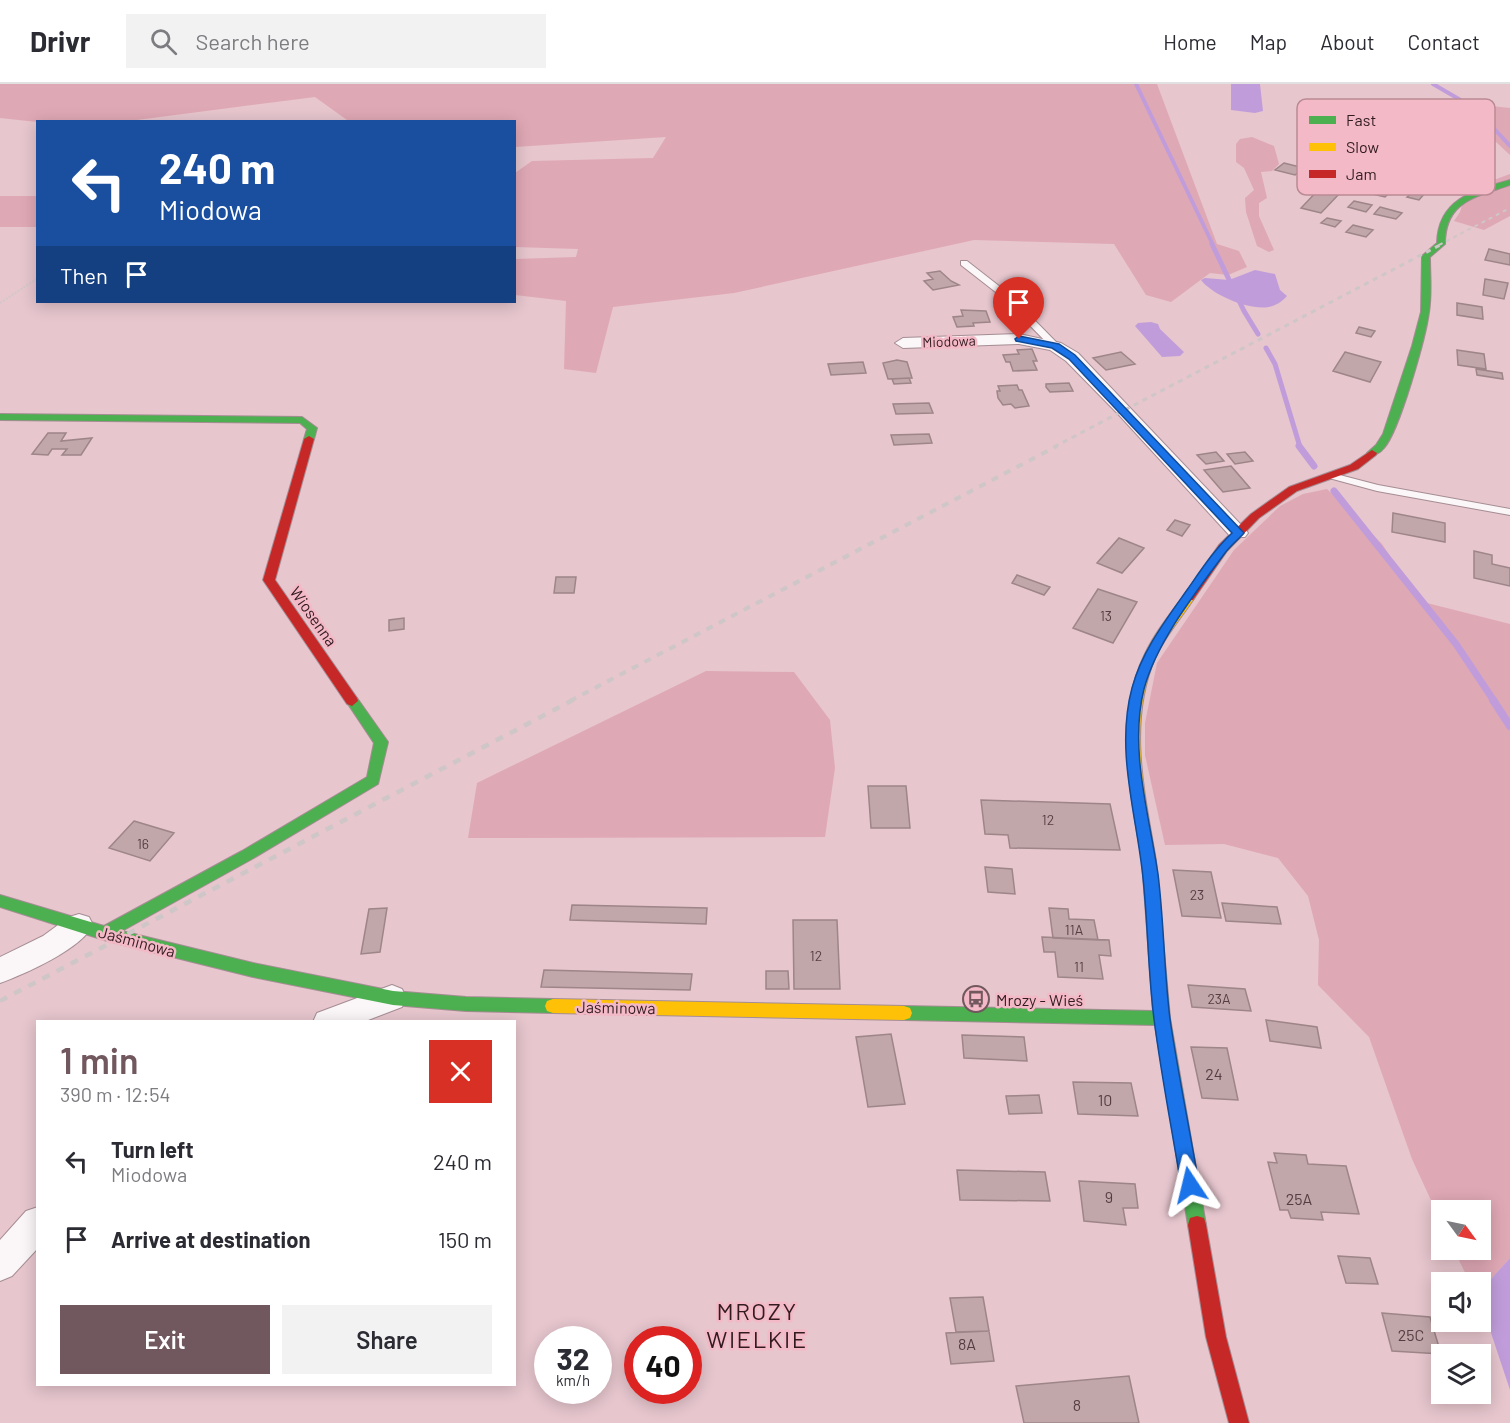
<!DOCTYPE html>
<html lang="en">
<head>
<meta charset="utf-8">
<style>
	:root { --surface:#fff; --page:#f2f2f3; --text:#2b2b33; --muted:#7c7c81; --line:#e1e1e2; --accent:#71575e }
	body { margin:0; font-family:Barlow,sans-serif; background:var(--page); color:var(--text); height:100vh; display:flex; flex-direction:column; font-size:22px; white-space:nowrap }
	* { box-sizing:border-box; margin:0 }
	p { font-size:20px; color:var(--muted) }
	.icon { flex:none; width:33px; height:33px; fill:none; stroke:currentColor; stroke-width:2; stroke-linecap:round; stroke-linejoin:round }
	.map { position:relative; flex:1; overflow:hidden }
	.details { position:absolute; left:36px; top:936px; width:480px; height:366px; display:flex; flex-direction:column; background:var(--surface); border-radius:0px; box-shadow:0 3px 15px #0003 }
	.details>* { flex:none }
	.banner { position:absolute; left:36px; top:36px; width:480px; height:183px; border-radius:0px; box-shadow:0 3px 15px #0003; background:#1a4fa0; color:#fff; overflow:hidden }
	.needle { width:39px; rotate:123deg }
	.controls { position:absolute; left:1431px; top:1116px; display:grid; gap:12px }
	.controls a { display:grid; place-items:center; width:60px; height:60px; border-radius:0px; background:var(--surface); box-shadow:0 3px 15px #0003; font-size:30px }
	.speed { position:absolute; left:534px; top:1242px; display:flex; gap:12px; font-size:30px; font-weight:700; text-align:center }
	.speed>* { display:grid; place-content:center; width:78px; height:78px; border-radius:50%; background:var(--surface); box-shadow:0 3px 15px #0003; line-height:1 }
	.speed small { font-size:15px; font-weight:400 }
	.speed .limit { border:9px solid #d22; background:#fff; color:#111 }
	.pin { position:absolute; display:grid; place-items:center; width:51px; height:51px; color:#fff; margin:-62px -26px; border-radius:50% 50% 50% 0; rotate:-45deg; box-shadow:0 0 6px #0007 }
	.pin .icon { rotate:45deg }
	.me { position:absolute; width:66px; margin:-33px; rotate:350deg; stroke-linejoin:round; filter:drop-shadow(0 0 4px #0008) }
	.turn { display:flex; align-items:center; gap:21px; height:126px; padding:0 24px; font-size:27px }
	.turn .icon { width:78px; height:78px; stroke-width:2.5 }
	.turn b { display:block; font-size:42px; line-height:51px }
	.then { display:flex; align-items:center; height:57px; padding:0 24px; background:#0003; gap:12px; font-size:22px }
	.round { display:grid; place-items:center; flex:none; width:63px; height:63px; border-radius:0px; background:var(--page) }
	.overview { display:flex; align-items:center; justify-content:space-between; height:102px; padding:0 24px }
	h1 { font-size:36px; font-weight:600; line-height:45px; color:var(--accent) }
	.button { display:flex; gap:12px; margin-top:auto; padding:12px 24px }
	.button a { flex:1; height:69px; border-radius:0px; background:var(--accent); color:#fff; font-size:24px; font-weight:600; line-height:69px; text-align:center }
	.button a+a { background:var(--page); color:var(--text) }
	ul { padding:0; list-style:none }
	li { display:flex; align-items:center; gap:18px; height:78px; padding:0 24px }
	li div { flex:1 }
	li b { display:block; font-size:22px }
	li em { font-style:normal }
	header { display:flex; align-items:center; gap:36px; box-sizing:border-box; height:84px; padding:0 30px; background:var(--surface); border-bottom:2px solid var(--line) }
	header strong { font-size:28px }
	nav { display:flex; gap:33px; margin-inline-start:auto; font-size:21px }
	.search { width:420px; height:54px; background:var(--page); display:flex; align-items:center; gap:15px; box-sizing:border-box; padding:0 21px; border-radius:0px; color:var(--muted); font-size:22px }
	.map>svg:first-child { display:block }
	.green { fill:#dfa8b5 }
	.water { fill:#c09dda }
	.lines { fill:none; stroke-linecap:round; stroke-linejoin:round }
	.stream-far3 { stroke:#c09dda; stroke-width:4 }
	.stream-far2 { stroke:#c09dda; stroke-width:5 }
	.stream-far1 { stroke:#c09dda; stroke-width:7 }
	.stream { stroke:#c09dda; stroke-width:8 }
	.building { fill:#c1a7aa; stroke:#9d8588; stroke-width:1.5 }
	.lane-casing { stroke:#a58d93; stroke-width:2 }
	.street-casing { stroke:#a58d93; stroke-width:2 }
	.fast-casing { stroke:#a58d93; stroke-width:2 }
	.slow-casing { stroke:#a58d93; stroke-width:2 }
	.jam-casing { stroke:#a58d93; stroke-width:2 }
	.path { stroke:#d2c8ca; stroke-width:2; stroke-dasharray:2 1.5; stroke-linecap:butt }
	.lane { fill:#fbf6f8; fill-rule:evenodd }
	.street { fill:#fbf6f8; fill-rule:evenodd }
	.fast { fill:#4caf50; fill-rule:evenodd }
	.slow { fill:#ffc107; fill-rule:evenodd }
	.jam { fill:#c62828; fill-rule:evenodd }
	.rail-far3 { stroke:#cfc6c8; stroke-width:2; stroke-dasharray:4 4; stroke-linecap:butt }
	.rail-far2 { stroke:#cfc6c8; stroke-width:3; stroke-dasharray:5 5; stroke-linecap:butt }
	.rail-far1 { stroke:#cfc6c8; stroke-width:4; stroke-dasharray:7 7; stroke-linecap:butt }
	.rail { stroke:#cfc6c8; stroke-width:4.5; stroke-dasharray:8 8; stroke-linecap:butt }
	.route { fill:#1a73e8; stroke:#114b97; stroke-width:1.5 }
	.labels { text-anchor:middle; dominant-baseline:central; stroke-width:5; stroke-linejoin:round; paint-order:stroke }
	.far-street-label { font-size:14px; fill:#311b21; stroke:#f4b9c6 }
	.number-label { font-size:14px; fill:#553e43 }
	.street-label { font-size:16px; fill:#311b21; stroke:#f4b9c6 }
	.poi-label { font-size:16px; fill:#311b21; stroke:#f4b9c6; text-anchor:start }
	.near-number-label { font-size:16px; fill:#553e43 }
	.near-quarter-label { font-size:24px; letter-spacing:1.5px; fill:#311b21; stroke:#f4b9c6 }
	.key { fill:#f4b9c6; stroke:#ba8a94; stroke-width:1.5 }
	.key-label { font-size:16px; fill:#311b21 }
</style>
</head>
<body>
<header>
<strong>Drivr</strong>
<div class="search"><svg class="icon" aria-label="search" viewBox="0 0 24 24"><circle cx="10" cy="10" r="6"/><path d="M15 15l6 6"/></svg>Search here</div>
<nav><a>Home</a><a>Map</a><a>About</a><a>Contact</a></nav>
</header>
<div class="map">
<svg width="1510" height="1339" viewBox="0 0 1510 1339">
	<rect width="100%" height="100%" fill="#e7c6ce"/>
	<!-- green -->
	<path class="green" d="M0,0h1157l60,160 22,7 8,16 -19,8 -18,-2 -39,29 -25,-7 -32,-51 -140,-4 -240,53 -121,14 -17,66 -32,-4 2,-68 -51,-6v-36l61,-2 2,-8 -63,-2v-74l17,-12 121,-3 13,-21 -151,10 -1,-25 -169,-1 2,-1 -32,-23 -186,24 -92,1 -37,-4z
		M1482,21l28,3v47l-42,-39z
		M1252,53l22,9 5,18 -7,7 -11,1 6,26 -8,5v13l15,34 -5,2 -12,-6 -11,-34 -1,-14 9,-8 -10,-22 -8,-6v-18l4,-5z
		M1510,90v42l-26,14 -30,-9 6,-9 7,-22z
		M0,112h37v31h-37z
		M1327,405l55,55 37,57 91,23v634l-29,32 -1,-8 -11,-1 -15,-31h26v-40h-38l-1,12 -29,-63 -43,-122 -51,-52 1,-45 -11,-44 -30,-38 -54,-14 -59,1 -20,-90v-32l12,-60 77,-113 46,-44 23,-12z
		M706,587l88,1 36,48 5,48 -10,69 -357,1 9,-55z"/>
	<!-- water -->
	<path class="water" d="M1231,0h29l3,27 -8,2 -24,-3z
		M1255,186l20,4 5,16 7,6c-3,3 -7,7 -12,9 -19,9 -62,-9 -74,-25l4,-2 24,2z
		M1151,238l7,2 2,5 24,23 -4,4 -18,1 -27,-31 3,-3z
		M1510,1174v132l-30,-90 1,-10z"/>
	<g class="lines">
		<!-- stream-far3 -->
		<path class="stream-far3" d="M1136,0l77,161
			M1433,0l43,25 34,37"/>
		<!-- stream-far2 -->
		<path class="stream-far2" d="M1212,160l32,67 14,23
			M1266,264l9,16 25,83"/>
		<!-- stream-far1 -->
		<path class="stream-far1" d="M1299,362l15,20
			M1334,407l122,153 38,57"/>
		<!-- stream -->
		<path class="stream" d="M1493,616l17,26"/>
	</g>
	<!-- building -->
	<path class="building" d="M1284,79l20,5 -9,7 -20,-5z
		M1351,99l21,3 18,6 -5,5 -38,-9z
		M1321,103l20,5 -20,21 -20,-5z
		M1414,107l11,2 -6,7 -12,-3z
		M1354,117l18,4 -6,7 -18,-5z
		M1380,123l22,6 -6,6 -22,-5z
		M1327,134l14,3 -6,6 -14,-4z
		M1353,141l20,5 -7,7 -20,-5z
		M1489,165l21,5v11l-25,-5z
		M940,187l11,10 8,4 -26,5 -9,-9 9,-2 -6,-6z
		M1485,195l23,4 -4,16 -21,-4z
		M1457,219l25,4 1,12 -26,-4z
		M961,226l25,1 4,11 -17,1 1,3 -17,1 -4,-10 10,-1z
		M1359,243l16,4 -4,6 -15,-4z
		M1032,265l5,12h-4l4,9 -24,1 -3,-9h-4l-3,-7 16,-1 -2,-4z
		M1457,266l27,4 2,15 -28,-4z
		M1121,268l14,12 -29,6 -13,-12z
		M1345,268l36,10 -11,20 -37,-11z
		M897,276l10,2 5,16 -24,1 -5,-16z
		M863,278l3,11 -35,2 -3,-11z
		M1476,285l26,4 1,6 -26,-4z
		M909,294l2,5 -17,1 -2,-5z
		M1069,299l4,8 -23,1 -4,-5v-3z
		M1017,301l2,5h3l7,16 -14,2 -4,-4 -8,1 -5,-7 -1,-7h3l-2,-5z
		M929,319l4,10 -37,1 -3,-10z
		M48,349h18l-5,8 31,-3 -11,17h-19l5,-6h-15l-4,6 -16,-1z
		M929,350l3,9 -38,2 -3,-10z
		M1216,368l8,9 -18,3 -9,-9z
		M1245,368l8,9 -18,3 -8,-10z
		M1231,382l19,22 -27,4 -19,-22z
		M1393,429l52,10v19l-53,-10z
		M1175,436l15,5 -8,11 -15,-6z
		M1119,454l25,10 -22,25 -25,-10z
		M1474,467l18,4v9l18,4v18l-36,-8z
		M1017,491l33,12 -6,8 -32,-12z
		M556,493h20l-2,16h-20z
		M1098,505l39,13 -24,41 -40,-15z
		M404,534v11l-15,2v-11z
		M868,702h38l4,42h-39z
		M981,716l129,4 10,46 -110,-2 -2,-13 -23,-1z
		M134,737l40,12 -24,28 -41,-13z
		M985,783l27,2 3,25 -27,-2z
		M1173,786l38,2 10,46 -39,-2z
		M1222,819l55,4 4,17 -55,-3z
		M572,821l135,3 -1,16 -136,-4z
		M387,824l-7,44 -19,2 8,-45z
		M1049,824l19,1 1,10 25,1 4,20 -45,-2z
		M793,836h44l3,69h-46z
		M1042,853l67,3 2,16 -12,-1 4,24 -45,-2 -3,-25h-11z
		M544,886l148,4 -2,16 -149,-3z
		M766,887h22l1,18h-23z
		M1188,901l57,4 6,22 -59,-4z
		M1266,936l51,7 4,21 -51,-7z
		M891,950l14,70 -37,3 -12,-70z
		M962,951l62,2 3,24 -63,-3z
		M1191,963l36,1 11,52 -36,-2z
		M1073,998l58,1 7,33 -60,-2z
		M1039,1011l3,18 -33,1 -3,-18z
		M1274,1069l32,2 2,9 38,2 13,48 -38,-2 2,8 -32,-2 -3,-8h-8l-12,-48 9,1z
		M957,1086l88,2 5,29 -90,-1z
		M1079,1097l56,3 3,24h-15l3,17 -42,-4z
		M1338,1172l32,2 8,26 -32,-1z
		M983,1213l6,34 -33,1 -6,-34z
		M1382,1229l48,4 11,37 -49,-3z
		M989,1247l5,30 -43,3 -5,-31z
		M1129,1292l10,47h-115l-8,-37z"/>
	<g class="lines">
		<defs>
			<path id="lane" d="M961,177h6l41,32 50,51v4h-6l-50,-51 -41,-32z
				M1332,389l46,12 132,24v6l-133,-24 -48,-13 -2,-2z"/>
			<path id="street" d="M1019,250l42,9 17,10 167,176 3,4 -3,4h-14l-112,-122 -53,-54 -16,-11 -31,-6 -116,4 -8,-5 8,-5z
				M79,830l10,3 4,8c-12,24 -68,49 -93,58v-26l43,-21 26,-19z
				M392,901l10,4 4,9 -4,9 -39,15h-50l4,-9z
				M38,1123v41l-26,28 -12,5v-41l26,-29z"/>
			<path id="fast" d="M1510,96v5c-34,12 -65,16 -65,59l-15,13c0,18 2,37 -1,55 -3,25 -30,120 -45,136 -4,5 -9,8 -16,7l-1,-2 9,-8 7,-11 29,-88 9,-34 1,-56 15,-13c1,-44 37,-53 73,-63z
				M0,330l302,3 15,11 -3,11 -5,3 -5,-3 3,-10 -7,-6 -300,-3z
				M352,612l5,2 31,44 -10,42 -126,75 -130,72 131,32 140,28 73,6 87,2 6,2 2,5 -2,5 -6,2 -87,-2 -73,-6 -140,-28 -149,-37 -104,-33v-12l104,31 138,-75 125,-74 7,-34 -28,-42z
				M1149,771l5,2 2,4 14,157 36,207 -2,7 -7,2 -7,-2 -2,-7 -33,-200 -251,-5 -6,-2 -2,-5 2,-5 6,-2 249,5 -11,-150 2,-4z"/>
			<path id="slow" d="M1189,509l6,4c-13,20 -30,39 -40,61 -28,66 -10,136 1,203l-2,4 -5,2 -5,-2 -2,-4c-11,-68 -29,-140 2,-205 10,-22 26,-42 41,-62z
				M553,915l351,7 6,2 2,5 -2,5 -6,2 -351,-7 -6,-2 -2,-5 2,-5z"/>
			<path id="jam" d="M309,352l5,3 -39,141 82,118 1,3 -6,5 -5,-2 -84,-124 41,-141z
				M1372,366l5,3 -1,2 -18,14 -61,22 -38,27 -32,33 -34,49h-8l-2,-3 36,-52 32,-31 38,-27 61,-22z
				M1197,1132l7,2 2,7 20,112 23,86h-20l-23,-86 -18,-112 2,-7z"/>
		</defs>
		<!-- lane casing -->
		<use href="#lane" class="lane-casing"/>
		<!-- street casing -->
		<use href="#street" class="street-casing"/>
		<!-- fast casing -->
		<use href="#fast" class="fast-casing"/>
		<!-- slow casing -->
		<use href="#slow" class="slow-casing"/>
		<!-- jam casing -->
		<use href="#jam" class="jam-casing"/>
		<!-- path -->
		<path class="path" d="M0,219l38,-25"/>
		<!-- lane -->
		<use href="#lane" class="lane"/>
		<!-- street -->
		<use href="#street" class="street"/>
		<!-- fast -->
		<use href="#fast" class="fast"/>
		<!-- slow -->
		<use href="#slow" class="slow"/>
		<!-- jam -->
		<use href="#jam" class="jam"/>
		<!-- rail-far3 -->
		<path class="rail-far3" d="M1439,161l71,-37"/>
		<!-- rail-far2 -->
		<path class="rail-far2" d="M1054,363l388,-203"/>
		<!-- rail-far1 -->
		<path class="rail-far1" d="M570,617l487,-255"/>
		<!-- rail -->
		<path class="rail" d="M0,917l573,-301"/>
	</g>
	<!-- route -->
	<path class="route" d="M1019,252l40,8 16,11 169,178c-6,7 -13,12 -19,20 -29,39 -68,88 -81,136 -15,60 5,125 14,185 6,48 6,97 12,145 8,55 20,111 29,166l-2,6 -7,3 -6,-3 -3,-6c-9,-55 -20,-111 -27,-166 -6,-47 -6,-94 -11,-141 -6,-62 -28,-127 -11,-190 10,-37 33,-67 55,-98 14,-20 27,-40 45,-57l-163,-174 -17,-11 -36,-7 -1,-2z"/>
	<!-- icons -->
	<defs>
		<symbol id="bus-ring" viewBox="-11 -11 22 22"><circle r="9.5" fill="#f4b9c6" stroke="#71575e" stroke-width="1.5"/><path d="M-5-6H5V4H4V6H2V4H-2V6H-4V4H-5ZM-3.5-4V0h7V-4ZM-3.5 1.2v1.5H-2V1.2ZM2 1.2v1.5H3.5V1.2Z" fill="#71575e"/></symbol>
	</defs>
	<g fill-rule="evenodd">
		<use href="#bus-ring" x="961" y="900" width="30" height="30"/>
	</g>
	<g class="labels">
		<!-- far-street labels -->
		<g class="far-street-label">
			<text transform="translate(949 257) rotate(-2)">Miodowa</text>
		</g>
		<!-- number labels -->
		<g class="number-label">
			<text x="1106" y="531">13</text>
			<text x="1048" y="735">12</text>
			<text x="143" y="759">16</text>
			<text x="1197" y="810">23</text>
			<text x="1074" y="845">11A</text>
			<text x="816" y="871">12</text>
			<text x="1079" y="882">11</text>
			<text x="1219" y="914">23A</text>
		</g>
		<!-- street labels -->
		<g class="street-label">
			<text transform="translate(314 532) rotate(55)">Wiosenna</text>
			<text transform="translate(137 857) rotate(15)">Jaśminowa</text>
			<text transform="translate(616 923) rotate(1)">Jaśminowa</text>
		</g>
		<!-- poi labels -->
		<g class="poi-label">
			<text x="996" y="915">Mrozy - Wieś</text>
		</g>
		<!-- near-number labels -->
		<g class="near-number-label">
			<text x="1214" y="989">24</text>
			<text x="1105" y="1015">10</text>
			<text x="1109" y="1112">9</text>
			<text x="1299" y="1114">25A</text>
			<text x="1411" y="1250">25C</text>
			<text x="967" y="1259">8A</text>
			<text x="1077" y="1320">8</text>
		</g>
		<!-- near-quarter labels -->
		<g class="near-quarter-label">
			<text x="757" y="1226">MROZY<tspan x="757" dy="28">WIELKIE</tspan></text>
		</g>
	</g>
	<!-- legend -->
	<rect x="1297" y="15" width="198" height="96" rx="9" class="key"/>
	<rect x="1309" y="32" width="27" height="8" fill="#4caf50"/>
	<rect x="1309" y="59" width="27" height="8" fill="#ffc107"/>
	<rect x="1309" y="86" width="27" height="8" fill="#c62828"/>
	<g class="key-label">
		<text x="1346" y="42">Fast</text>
		<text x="1346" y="69">Slow</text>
		<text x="1346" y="96">Jam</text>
	</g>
</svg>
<div class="controls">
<a><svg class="needle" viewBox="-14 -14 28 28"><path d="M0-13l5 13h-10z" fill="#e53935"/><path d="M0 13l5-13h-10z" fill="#7c7c81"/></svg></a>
<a><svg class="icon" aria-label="sound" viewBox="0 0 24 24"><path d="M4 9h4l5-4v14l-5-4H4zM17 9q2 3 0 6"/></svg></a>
<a><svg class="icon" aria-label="layers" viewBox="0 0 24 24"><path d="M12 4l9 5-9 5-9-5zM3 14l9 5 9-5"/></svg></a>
</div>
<div class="speed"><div>32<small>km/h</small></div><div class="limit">40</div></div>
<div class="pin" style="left:1019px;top:255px;background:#d93025"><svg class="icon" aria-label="arrive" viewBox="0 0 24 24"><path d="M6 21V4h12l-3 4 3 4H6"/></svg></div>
<svg class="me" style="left:1190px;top:1101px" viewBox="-20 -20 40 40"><path d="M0-17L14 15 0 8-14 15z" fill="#1a73e8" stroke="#fff" stroke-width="4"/></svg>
<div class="banner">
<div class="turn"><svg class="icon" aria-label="left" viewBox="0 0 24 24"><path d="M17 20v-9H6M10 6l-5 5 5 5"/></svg><div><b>240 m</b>Miodowa</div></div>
<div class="then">Then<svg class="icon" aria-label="arrive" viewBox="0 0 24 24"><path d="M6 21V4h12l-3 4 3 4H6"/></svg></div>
</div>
<section class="details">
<div class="overview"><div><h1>1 min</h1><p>390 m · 12:54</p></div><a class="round" style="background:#d93025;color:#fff"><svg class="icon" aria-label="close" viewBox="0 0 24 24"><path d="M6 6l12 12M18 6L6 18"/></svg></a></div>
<ul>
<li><svg class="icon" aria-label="left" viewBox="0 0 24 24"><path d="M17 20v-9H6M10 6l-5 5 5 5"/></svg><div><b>Turn left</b><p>Miodowa</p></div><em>240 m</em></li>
<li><svg class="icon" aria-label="arrive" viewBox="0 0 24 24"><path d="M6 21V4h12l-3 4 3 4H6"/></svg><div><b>Arrive at destination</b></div><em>150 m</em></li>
</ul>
<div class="button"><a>Exit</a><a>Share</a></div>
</section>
</div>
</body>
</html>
